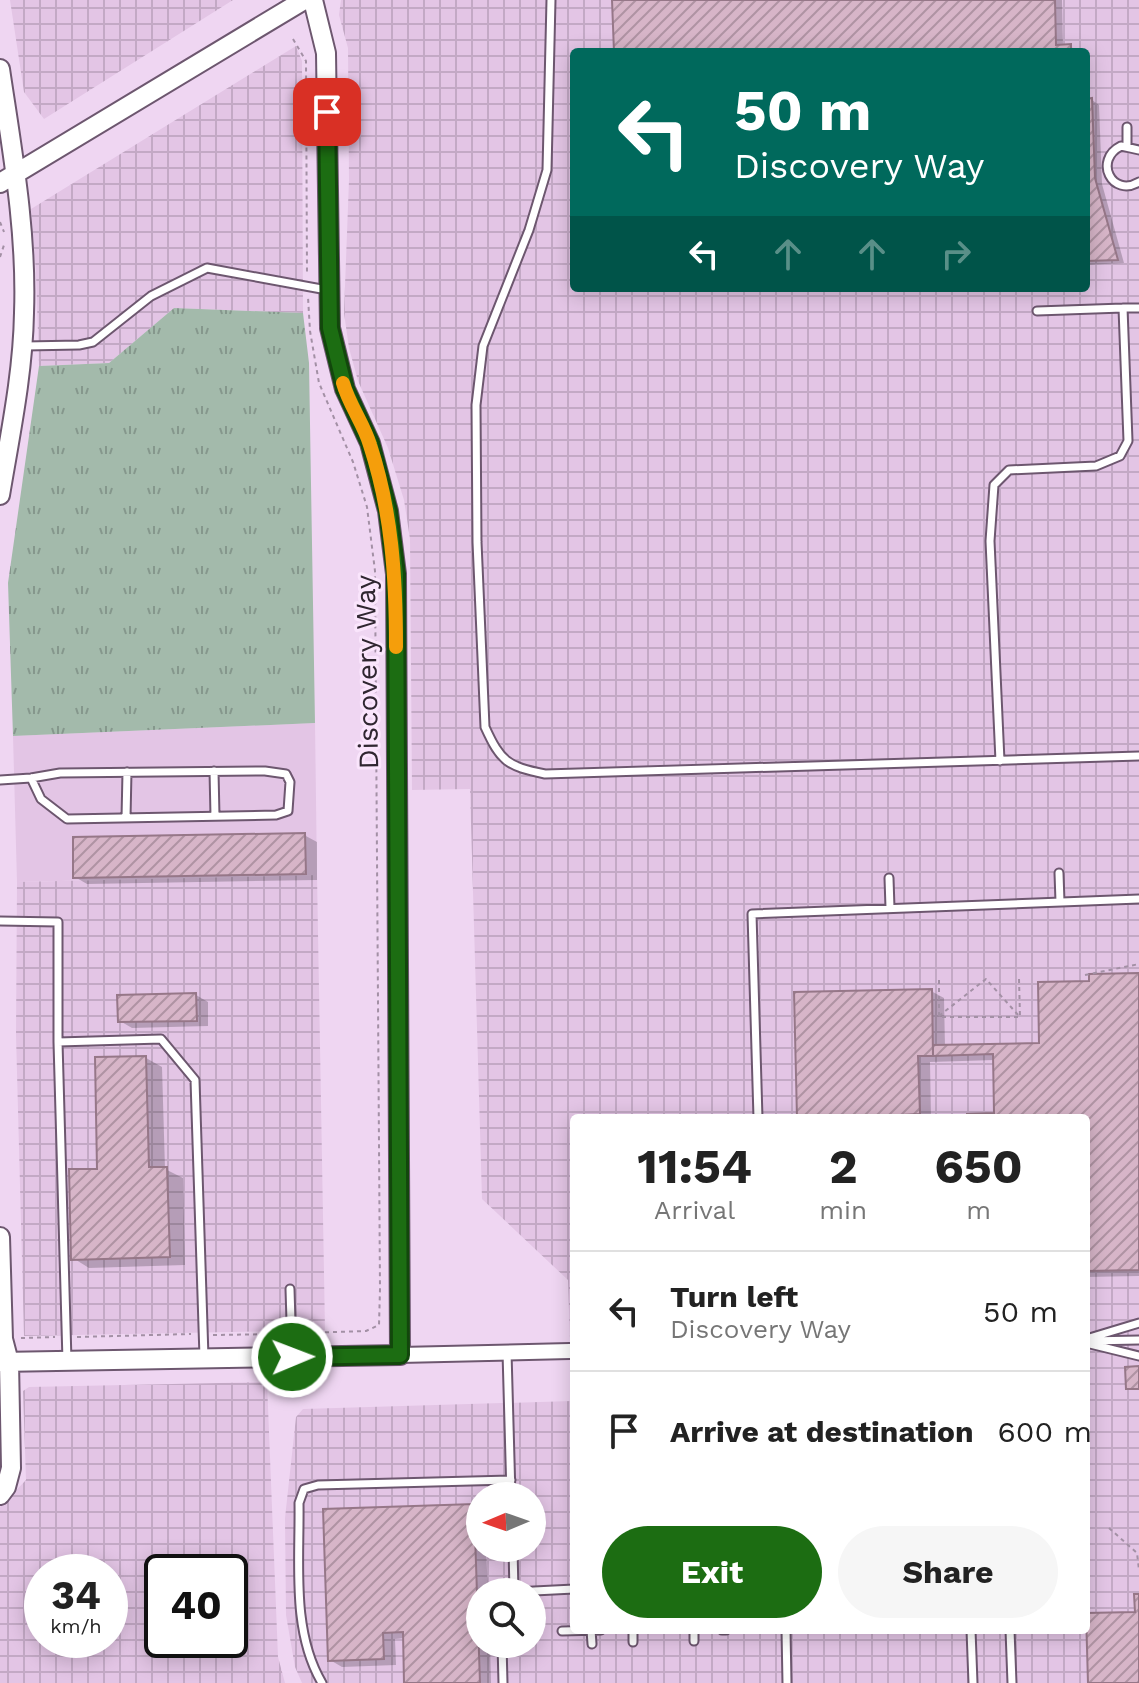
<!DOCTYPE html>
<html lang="en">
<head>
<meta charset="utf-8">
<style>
	:root { --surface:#fff; --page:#f6f6f6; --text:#222; --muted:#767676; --line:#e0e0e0; --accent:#1c6d12 }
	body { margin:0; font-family:"Work Sans",sans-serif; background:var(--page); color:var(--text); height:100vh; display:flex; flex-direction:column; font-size:30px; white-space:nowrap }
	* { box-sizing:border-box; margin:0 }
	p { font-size:26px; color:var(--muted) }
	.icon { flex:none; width:44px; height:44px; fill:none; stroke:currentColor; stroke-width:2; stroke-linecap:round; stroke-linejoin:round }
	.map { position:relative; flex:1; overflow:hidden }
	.drawer { position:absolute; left:570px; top:1114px; width:520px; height:520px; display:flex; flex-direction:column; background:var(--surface); border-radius:8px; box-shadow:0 4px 20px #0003 }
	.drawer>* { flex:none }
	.banner { position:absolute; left:570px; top:48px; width:520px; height:244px; border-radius:8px; box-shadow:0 4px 20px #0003; background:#00695c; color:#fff; overflow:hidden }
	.needle { width:52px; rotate:268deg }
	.buttons { position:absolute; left:466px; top:1482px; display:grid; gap:16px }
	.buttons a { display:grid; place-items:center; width:80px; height:80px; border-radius:50%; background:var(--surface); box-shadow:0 4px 20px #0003; font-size:40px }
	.speed { position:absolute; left:24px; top:1554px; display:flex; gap:16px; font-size:40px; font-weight:700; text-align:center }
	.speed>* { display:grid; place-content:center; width:104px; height:104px; border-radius:50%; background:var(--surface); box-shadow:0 4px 20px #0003; line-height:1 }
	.speed small { font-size:20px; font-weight:400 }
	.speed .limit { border:4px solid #111; border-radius:12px; background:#fff; color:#111 }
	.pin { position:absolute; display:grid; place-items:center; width:68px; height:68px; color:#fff; margin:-34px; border-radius:16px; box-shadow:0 4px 12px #0006 }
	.me { position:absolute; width:88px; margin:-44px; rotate:89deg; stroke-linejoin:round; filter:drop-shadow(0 0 6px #0008) }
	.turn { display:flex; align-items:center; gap:28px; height:168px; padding:0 32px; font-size:36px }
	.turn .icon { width:104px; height:104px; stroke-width:2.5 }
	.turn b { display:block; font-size:56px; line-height:68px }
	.lanes { display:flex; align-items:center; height:76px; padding:0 32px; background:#0003; justify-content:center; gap:40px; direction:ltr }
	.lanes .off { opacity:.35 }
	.eta { display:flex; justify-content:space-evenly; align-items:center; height:136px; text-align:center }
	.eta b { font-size:48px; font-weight:700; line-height:56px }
	.button { display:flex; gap:16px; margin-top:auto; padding:16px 32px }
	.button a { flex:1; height:92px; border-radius:48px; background:var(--accent); color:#fff; font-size:32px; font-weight:700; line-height:92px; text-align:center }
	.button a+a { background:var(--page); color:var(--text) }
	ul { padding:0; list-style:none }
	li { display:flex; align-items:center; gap:24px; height:120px; padding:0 32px; border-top:2px solid var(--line) }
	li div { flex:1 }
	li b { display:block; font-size:30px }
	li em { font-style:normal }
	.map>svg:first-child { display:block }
	.built { fill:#e3c5e5 }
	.industrial { fill:url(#industrial-grid); fill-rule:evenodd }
	.grass { fill:url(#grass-tufts) }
	.shadow { fill:#0003 }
	.building { fill:url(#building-hatch); stroke:#967788; stroke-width:2 }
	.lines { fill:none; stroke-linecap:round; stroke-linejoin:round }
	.lane-casing { stroke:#6d576f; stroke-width:11 }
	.street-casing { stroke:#6d576f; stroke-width:18 }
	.secondary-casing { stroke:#6d576f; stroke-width:22 }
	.path { stroke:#a390a5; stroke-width:2; stroke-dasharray:4 4; stroke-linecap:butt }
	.lane { stroke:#fff; stroke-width:7 }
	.street { stroke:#fff; stroke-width:14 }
	.secondary { stroke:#fff; stroke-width:18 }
	.route-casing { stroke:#12470c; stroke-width:20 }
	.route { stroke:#1c6d12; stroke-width:14 }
	.slow { stroke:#f59e0b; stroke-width:14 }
	.labels { text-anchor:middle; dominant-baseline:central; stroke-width:6; stroke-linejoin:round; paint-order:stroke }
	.street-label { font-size:28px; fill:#2f2630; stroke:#fae5fc }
</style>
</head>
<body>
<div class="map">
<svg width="1139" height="1683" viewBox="0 0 1139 1683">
	<defs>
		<pattern id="industrial-grid" width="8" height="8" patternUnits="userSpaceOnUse" patternTransform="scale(2)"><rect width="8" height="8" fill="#e3c5e5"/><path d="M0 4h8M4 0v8" fill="none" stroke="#c3a9c5"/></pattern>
		<pattern id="grass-tufts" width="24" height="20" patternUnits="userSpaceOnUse" patternTransform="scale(2)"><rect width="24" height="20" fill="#a3baab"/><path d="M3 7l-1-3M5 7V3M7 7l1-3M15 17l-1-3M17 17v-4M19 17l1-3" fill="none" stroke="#85978c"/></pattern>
		<pattern id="building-hatch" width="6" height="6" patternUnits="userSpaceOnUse" patternTransform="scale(2)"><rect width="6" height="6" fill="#d7b5c8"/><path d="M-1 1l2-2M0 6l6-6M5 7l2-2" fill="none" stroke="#af93a3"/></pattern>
	</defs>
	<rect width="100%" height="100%" fill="#efd6f2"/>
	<!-- built -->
	<path class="built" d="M315,723l2,152 -300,7 -4,-146z"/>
	<!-- industrial -->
	<path class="industrial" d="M10,0h223l-189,119 -20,-27z
		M341,0h798v1683h-837l-7,-16 -9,-52 -1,-97 11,-101 7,-8 269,-8 -4,-121 -86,-81 -12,-410 -58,1 -2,-251 -6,-39 -16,-52 -30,-67 -9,-33 -5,-35 5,-133 -1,-132 -9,-33zM574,52h512v236h-512zM574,1118h512v512h-512zM480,1496h52v52h-52zM480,1592h52v52h-52z
		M296,46l6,15 1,252 -129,-5 -65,55 -70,3 -3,-93 -5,-64z
		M317,875l8,455 -301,6 -8,-301 1,-153z
		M267,1382l11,275 7,26h-285v-176l26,-27 -3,-89 6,-4zM42,1572h68v68h-68zM162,1572h68v68h-68z"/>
	<!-- grass -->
	<path class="grass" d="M174,308l129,5 6,50 6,360 -302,13 -5,-153 31,-217 70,-3z"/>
	<!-- shadow -->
	<path class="shadow" d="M614,0h448l1,46h7l8,6h-462z
		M1092,100l7,5 3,79 22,79 -38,2v-164z
		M304,835l13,7v38l-230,4 -12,-7z
		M1139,976v300l-53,1v-159h-117l27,-3 -1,-55 -65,2 1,56h-132l132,-127 13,7 1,49 96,-2 50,-62z
		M196,995l12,7v24l-76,2 -12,-7z
		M146,1058l16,9 3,102 18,9 2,87 -96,3 -16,-10z
		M473,1506l7,4v38h6l2,44h-8v52h10l1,39h-85l-1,-45 -10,1 1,26 -54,2 -12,-7z"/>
	<!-- building -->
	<path class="building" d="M612,0h443l1,45 15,-1v8h-457z
		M1092,98l3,80 23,82 -32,1v-162z
		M305,833l1,41 -233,4v-41z
		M1139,973v297l-53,1v-153h-119v-4l27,-1 -1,-59 -60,2v-11l106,-2 -1,-61 51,-1v-7z
		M932,989l1,67h-15l2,58 -18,1v3h-105l-3,-126z
		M196,993l1,28 -79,1 -1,-27z
		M146,1056l3,111h18l3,90 -99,3 -2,-91h28l-2,-112z
		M1139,1366v23h-13l-1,-22z
		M474,1504l6,179h-76l-1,-51 -20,1 1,26 -56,2 -5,-152z
		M1134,1594h5v89h-51l-2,-70 49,-1z"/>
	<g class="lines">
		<defs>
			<path id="lane" d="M551,0l-4,170 -18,60 -46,116 -7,59 1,137 8,185c16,35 22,39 60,47l594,-18
				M1127,127v19
				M1139,150l-18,-4c-28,14 -9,52 18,36
				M1037,311l86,-3
				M25,346l54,-1 14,-3 58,-46 56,-28 120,22
				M1000,761l-10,-220 4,-56 15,-15 87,-4 24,-10 8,-15 -5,-133h16
				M214,771l1,45
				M0,780l31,-2 29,-5 205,-2 21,3 4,8 -2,29 -12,4 -209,4 -26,-20 -10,-21
				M126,818l1,-46
				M1059,873l1,29
				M889,878l1,30
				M0,921l58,1v120l9,319
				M58,1042l103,-3 34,41 9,277
				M758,1118l-6,-204 387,-15
				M290,1289l2,65
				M1086,1339l53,-16
				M1088,1341l51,-1
				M1086,1343l53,13
				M507,1352l4,144
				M513,1548l1,44 60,-3
				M591,1630l1,14
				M633,1630v12
				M694,1630v11
				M722,1630h4
				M786,1630l1,53
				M971,1630l2,53
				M1010,1630l2,53
				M562,1631l39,-1
				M502,1644l1,39
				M322,1683c-31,-52 -22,-122 -23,-180l5,-14 14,-4 193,-5"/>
			<path id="street" d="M400,1355l170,-4"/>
			<path id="secondary" d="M0,69c12,81 27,162 24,244 -1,61 -14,122 -24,182
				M0,183l304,-183
				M0,1237l3,102 6,23 2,106 -5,19 -6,8
				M0,1362l400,-7 -4,-781 -8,-63 -18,-68 -25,-54 -15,-61 -4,-275 -13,-53"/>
		</defs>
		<!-- lane casing -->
		<use href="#lane" class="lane-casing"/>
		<!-- street casing -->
		<use href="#street" class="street-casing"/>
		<!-- secondary casing -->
		<use href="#secondary" class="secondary-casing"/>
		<!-- path -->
		<path class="path" d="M293,39l13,22 1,214
			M0,222l4,10
			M0,257l5,-15
			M1085,975l54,-11
			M939,980v37h81l-1,-38
			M939,1016l47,-37 33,37
			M301,1333l65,-2 13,-6 1,-36 -5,-718 -8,-64 -14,-45 -34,-79 -9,-52 -2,-34
			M213,1335l66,-1
			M77,1337l114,-3
			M21,1338l34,-1
			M1109,1528l28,25 2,17"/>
		<!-- lane -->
		<use href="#lane" class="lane"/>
		<!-- street -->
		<use href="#street" class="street"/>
		<!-- secondary -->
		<use href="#secondary" class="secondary"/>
	</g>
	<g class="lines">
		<defs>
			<path id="route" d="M292,1357l108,-2 -4,-781 -8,-63 -12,-46 -6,-22 -25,-54 -15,-61 -3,-216"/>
		</defs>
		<!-- route casing -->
		<use href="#route" class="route-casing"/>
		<!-- route -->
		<use href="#route" class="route"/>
		<!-- slow -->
		<path class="slow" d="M343,383c6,22 21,41 27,62 22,67 26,133 26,202"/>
	</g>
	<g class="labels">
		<!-- street labels -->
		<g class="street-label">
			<text transform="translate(367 672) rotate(-91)">Discovery Way</text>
		</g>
	</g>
</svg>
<div class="buttons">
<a><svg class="needle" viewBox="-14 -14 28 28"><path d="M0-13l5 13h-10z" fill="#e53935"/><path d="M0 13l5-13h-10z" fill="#767676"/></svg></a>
<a><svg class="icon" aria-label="search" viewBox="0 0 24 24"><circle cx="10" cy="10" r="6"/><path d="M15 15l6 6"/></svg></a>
</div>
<div class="speed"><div>34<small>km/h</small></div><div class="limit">40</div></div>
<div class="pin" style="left:327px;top:112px;background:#d93025"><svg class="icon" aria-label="arrive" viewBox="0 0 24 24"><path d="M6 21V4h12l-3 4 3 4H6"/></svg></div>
<svg class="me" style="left:292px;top:1357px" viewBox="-20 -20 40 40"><circle r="17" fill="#1c6d12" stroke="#fff" stroke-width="3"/><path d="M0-11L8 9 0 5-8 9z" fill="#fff"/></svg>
<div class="banner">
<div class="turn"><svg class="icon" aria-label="left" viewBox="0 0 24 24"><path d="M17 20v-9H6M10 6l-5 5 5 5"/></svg><div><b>50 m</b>Discovery Way</div></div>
<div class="lanes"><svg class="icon" aria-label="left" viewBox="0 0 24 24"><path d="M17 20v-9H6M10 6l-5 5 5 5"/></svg><svg class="icon off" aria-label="ahead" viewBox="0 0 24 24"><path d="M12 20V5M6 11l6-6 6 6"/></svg><svg class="icon off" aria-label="ahead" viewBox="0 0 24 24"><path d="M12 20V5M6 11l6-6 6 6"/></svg><svg class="icon off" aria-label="right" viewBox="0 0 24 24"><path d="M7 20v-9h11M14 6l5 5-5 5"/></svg></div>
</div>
<section class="drawer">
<div class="eta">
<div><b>11:54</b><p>Arrival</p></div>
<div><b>2</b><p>min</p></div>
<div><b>650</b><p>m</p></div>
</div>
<ul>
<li><svg class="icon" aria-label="left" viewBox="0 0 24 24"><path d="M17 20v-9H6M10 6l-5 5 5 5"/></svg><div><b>Turn left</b><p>Discovery Way</p></div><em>50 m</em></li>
<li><svg class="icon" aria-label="arrive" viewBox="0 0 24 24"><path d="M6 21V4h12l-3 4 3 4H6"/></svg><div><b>Arrive at destination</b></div><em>600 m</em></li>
</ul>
<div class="button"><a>Exit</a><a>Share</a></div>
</section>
</div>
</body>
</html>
